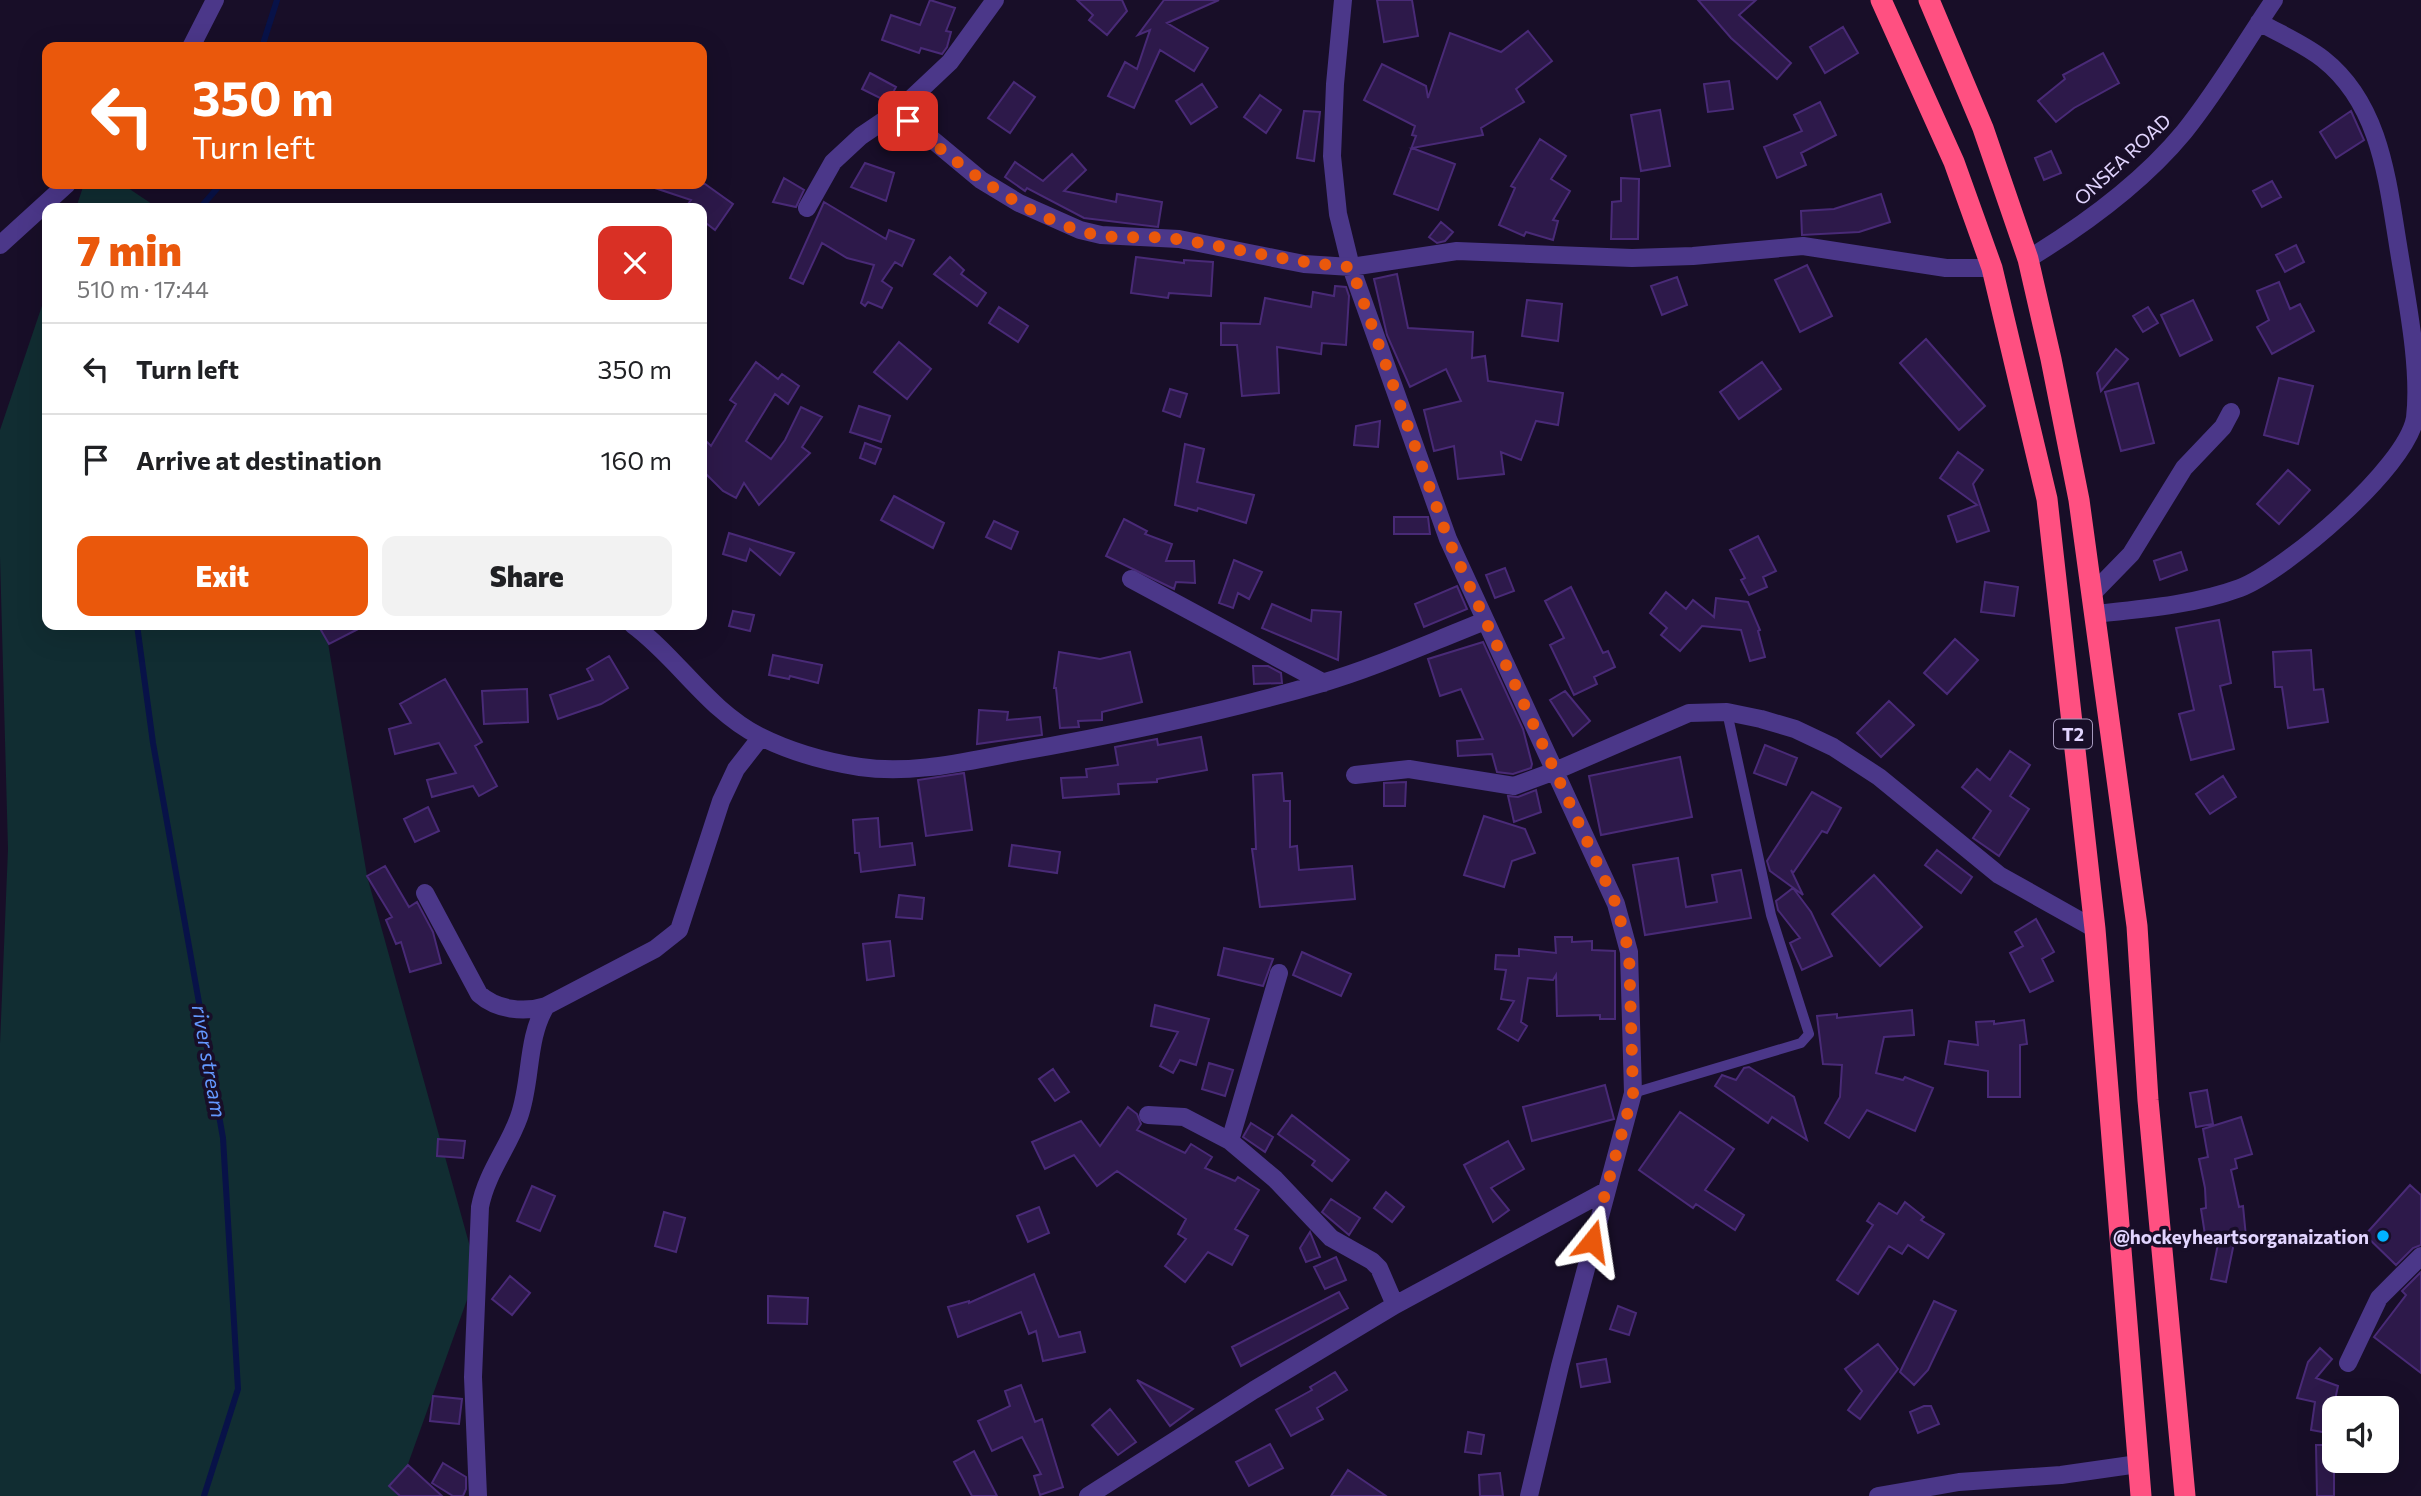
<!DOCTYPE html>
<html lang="en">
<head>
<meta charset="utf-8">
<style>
	:root { --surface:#fff; --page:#f2f2f2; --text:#202124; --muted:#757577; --line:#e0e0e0; --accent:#ea580c }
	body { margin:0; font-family:Commissioner,sans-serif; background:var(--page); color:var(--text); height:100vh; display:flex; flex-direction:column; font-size:26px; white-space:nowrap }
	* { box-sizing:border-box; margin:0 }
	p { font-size:23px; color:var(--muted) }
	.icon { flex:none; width:38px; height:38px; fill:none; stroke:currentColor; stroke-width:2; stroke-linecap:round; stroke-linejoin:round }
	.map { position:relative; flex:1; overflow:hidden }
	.sheet { position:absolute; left:42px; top:203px; width:665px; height:427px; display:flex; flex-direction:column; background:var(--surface); border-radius:14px; box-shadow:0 7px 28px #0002 }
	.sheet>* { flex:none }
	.banner { position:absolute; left:42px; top:42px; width:665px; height:147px; border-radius:14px; box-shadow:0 7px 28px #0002; background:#ea580c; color:#fff; overflow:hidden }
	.buttons { position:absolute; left:2322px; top:1396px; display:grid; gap:14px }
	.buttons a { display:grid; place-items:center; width:77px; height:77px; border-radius:14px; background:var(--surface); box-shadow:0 7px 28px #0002; font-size:35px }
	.pin { position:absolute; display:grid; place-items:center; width:60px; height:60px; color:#fff; margin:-30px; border-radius:14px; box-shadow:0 4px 10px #0006 }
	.me { position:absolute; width:77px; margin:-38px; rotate:15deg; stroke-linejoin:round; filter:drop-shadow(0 0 5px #0008) }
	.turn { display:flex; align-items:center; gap:24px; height:147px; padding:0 35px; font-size:32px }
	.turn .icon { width:91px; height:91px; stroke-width:2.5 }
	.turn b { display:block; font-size:49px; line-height:60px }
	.round { display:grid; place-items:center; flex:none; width:74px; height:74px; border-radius:14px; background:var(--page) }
	.head { display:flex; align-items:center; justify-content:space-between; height:119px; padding:0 35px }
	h1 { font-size:42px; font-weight:800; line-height:52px; color:var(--accent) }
	.cta { display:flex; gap:14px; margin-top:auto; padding:14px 35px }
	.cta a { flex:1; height:80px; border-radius:14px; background:var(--accent); color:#fff; font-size:28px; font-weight:800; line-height:80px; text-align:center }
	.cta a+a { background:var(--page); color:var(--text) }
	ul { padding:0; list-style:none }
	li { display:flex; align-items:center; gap:21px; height:91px; padding:0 35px; border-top:2px solid var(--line) }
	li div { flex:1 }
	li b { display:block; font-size:26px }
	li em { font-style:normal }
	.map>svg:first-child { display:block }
	.green { fill:#112d32 }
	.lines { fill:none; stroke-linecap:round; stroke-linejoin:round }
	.stream { stroke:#081248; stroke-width:6 }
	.building { fill:#2d194a; stroke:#492a77; stroke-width:2 }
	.lane { stroke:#4b3789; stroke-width:10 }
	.street { stroke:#4b3789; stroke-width:18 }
	.highway { stroke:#ff5081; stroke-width:21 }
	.route { stroke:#ea580c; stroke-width:12; stroke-dasharray:0 21.6 }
	.poi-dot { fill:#01b3ff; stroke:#180e28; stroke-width:2.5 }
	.labels { text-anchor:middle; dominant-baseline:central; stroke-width:7; stroke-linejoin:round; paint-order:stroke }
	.shield { fill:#180e28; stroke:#a599be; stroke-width:2 }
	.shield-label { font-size:18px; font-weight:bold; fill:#e2d5ff }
	.street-label { font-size:19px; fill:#e2d5ff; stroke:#180e28 }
	.poi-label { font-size:19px; font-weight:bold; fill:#e2d5ff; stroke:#180e28; text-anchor:end }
	.water-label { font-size:21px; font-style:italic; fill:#6398ff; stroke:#180e28 }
</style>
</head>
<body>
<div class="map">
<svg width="2421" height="1496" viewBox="0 0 2421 1496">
	<rect width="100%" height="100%" fill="#180e28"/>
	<!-- green -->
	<path class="green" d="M84,184h38l36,24h-82z
		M47,291v334h278l42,251 110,396 -69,192 -7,32h-401v-452l8,-195 -8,-292v-127z"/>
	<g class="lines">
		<!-- stream -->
		<path class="stream" d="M262,47l15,-47
			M200,208l21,-24
			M137,625l16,118 70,395 15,251 -34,107"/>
	</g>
	<!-- building -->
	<path class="building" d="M930,0l25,8 -9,23 5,1 -4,15 -5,7 -21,-6 -2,5 -37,-13 9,-25 29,10z
		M1077,0h45l5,11 -20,24 -18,-15 4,-5z
		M1164,0h55l-52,23 41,25 -14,23 -34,-21 -26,58 -26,-12 17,-34 12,7 13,-39 -12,5z
		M1377,0h35l6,36 -34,6z
		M1698,0h58l-17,15 52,48 -14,16 -46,-41z
		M1843,27l15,26 -33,20 -15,-26z
		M1528,31l24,30 -36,28 8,13 -43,26 2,7 -71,13 43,16 -17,46 -44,-16 22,-58 -4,-1 3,-9 -51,-26 18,-36 44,22 2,12 22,-65 51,19z
		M2103,53l16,30 -45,25 -18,14 -18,-21 27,-22 -2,-4z
		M870,73l26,14 -8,15 -26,-13z
		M1729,81l4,28 -25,3 -4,-28z
		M1014,82l21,15 -25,36 -22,-15z
		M1202,84l15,23 -26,17 -15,-23z
		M1260,95l21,15 -15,23 -22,-16z
		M1820,102l16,33 -35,18 5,12 -29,13 -13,-31 38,-16 -8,-16z
		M1660,110l10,56 -29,5 -10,-56z
		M1304,111l16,1 -6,49 -17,-3z
		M2351,111l13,29 -28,18 -16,-26z
		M897,125l18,15 -4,6h-6l-21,-12z
		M1540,139l26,17 -15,23 19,12 -17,29 5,1 -5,19 -27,-8 -2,4 -25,-11 16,-37 -4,-2z
		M2051,151l10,22 -17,7 -9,-22z
		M1072,154l14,16 -22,21 52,11 1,-8 45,8 -4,25 -74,-9 -57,-30 -2,3 -20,-14 10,-15 28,19z
		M865,163l29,10 -8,28 -35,-14z
		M784,178l20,12 -8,17 -23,-5z
		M1621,178l18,1 -1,60h-27l1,-37 9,-1z
		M2272,181l9,16 -19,10 -9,-16z
		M653,184h52l28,20 -18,26 -13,-10v-12h-17l6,-8 -39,-13z
		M1881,194l9,28 -31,10 -57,3 -1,-24 33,-2z
		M824,202l62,37 3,-9 25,10 -12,26 -7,-4 -13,19 10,7 -10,20 -14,-6 -3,4 -4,-3 13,-38 -27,-7 -25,-15 -19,41 -13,-6z
		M1441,222l12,10 -8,9 -8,2 -8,-6z
		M2296,245l8,17 -19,10 -9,-17z
		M950,257l14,13 -3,4 25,19 -9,13 -43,-32z
		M1136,257l48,6v-3l29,2 -2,34 -42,-3 -1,5 -37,-5z
		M1807,265l25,51 -32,16 -25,-52z
		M1397,274l11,54 65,4 -1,26 13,-2 3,25 75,12 -5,32 -22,-4 -15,39 -20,-8 3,22 -46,5 -4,-33 -20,5 -10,-41 37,-9 -15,-32 -36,18 -23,-52 -13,-56z
		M1677,277l10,28 -25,10 -11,-29z
		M2279,282l11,27 10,-5 14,27 -42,23 -15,-27 12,-7 -12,-29z
		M1335,286l11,1 3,9 -3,49 -24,-2 -1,11 -44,-7 2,46 -37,3 -5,-51h-16v-22l39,1 5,-26 46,9 2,-15 21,4z
		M1527,300l35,4 -4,37 -36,-5z
		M2193,300l19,40 -32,16 -19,-41z
		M999,307l29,19 -10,16 -29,-19z
		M2148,307l10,16 -15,9 -10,-16z
		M1926,339l59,67 -26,24 -59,-67z
		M899,342l32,27 -24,30 -33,-27z
		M2116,349l12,10 -27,32 -4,-18z
		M756,362l22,17 4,-5 17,12 -11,18 -13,-10 -29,47 25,18 14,-19 16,-33 21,10 -20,30 8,6 -51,52 -15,-22 -8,15 -13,-7 -21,-21v-33l9,9 25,-42 -6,-4z
		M1762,362l19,27 -42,30 -19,-27z
		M2279,378l34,8 -15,58 -34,-9z
		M2138,383l16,60 -33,8 -16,-59z
		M1170,389l17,5 -7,23 -17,-6z
		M859,406l31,10 -9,26 -31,-10z
		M1380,421l-2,26 -24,-2 2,-19z
		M865,443l16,6 -6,15 -15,-6z
		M1185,444l19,5 -7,33 57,13 -8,28 -48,-15 -1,3 -22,-6z
		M1958,452l25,18 -10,14 16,47 -32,11 -9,-26 29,-11 -37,-27z
		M2288,470l22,20 -31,34 -22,-20z
		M894,496l50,27 -11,25 -52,-28z
		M1394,517h34l2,17h-36z
		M1124,519l23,12 -2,3 27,10 -6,17h28l1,22 -19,-1 -2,7 -68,-33z
		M994,521l24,11 -7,17 -25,-12z
		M729,533l23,7 42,13 -14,22 -30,-26 -4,12 -23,-7z
		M1758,536l18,35 -13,6 4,10 -18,8 -8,-15 4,-2 -15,-28z
		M2181,552l6,18 -27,10 -6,-19z
		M1234,560l28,12 -13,27 -11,-6 -5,15 -14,-5z
		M1505,568l9,23 -19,7 -9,-23z
		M1985,582l33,5 -4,29 -33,-4z
		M1457,586l10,23 -43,18 -9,-23z
		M1571,587l32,66 5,-2 7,16 -21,10 3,7 -23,11 -24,-50 14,-7 -19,-37z
		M1666,592l20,17 7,-9 21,17 2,-19 32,4 12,28 -2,1 7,26 -15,4 -9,-31 -39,-4 -22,25 -19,-16 6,-7 -17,-15z
		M1272,604l39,17 1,-11 29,2 -3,48 -76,-32z
		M733,611l21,4 -4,16 -21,-5z
		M2219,620l12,63 -11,3 14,63 -43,11 -12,-46 15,-4 -18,-82z
		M318,625h48l-37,19z
		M1955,639l23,21 -31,34 -23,-21z
		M1483,642l40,87 9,35 -1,4 -18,6 -16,-2 -5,-18 -34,2 -1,-15 26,-2 -22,-50 -21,7 -12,-37z
		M2311,650l3,40 9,-1 5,33 -40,6 -6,-41h-7l-2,-35z
		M1059,652l41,7 30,-7 12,50 -40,10v8l-24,1 1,6 -19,1 -4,-40h-2z
		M773,655l49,10 -4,18 -28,-7 -1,3 -20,-4z
		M609,656l19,32 -27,16 -43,15 -8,-24 43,-15 -6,-11z
		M1253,666h15l13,7 1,10 -28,1z
		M445,679l37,63 -7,4 22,40 -18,10 -6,-10 -41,11 -5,-17 29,-7 -17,-30 -44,11 -6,-25 22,-6 -11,-19z
		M527,689l1,33 -44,2 -2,-33z
		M1565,691l25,30 -17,15 -23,-36z
		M1889,701l25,24 -33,32 -24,-24z
		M979,710l29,2 -1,8 33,-3 2,18 -65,9z
		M1201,737l6,33 -50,9v3l-39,2 1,10 -56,4 -2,-20 26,-1 -1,-8 32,-4 -3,-18 42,-8 1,6z
		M1765,745l32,13 -11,27 -32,-12z
		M2010,751l20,14 -20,31 19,13 -30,47 -26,-18 18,-27 -29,-24 15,-18 13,11z
		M1680,757l12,60 -91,18 -12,-59z
		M964,773l8,57 -46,6 -8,-56z
		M1282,773l2,28h6v46l7,-1 2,24 53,-4 3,33 -95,8 -8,-58h4l-3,-74z
		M2223,776l13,21 -26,17 -14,-20z
		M1406,782l-1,24h-21v-23z
		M1536,790l5,22 -27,10 -6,-26 10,1z
		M1812,792l29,16 -14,25 -5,-2 -29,42 -2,-3 12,25 -33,-24 -3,-10z
		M428,807l11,24 -24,11 -11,-23z
		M1484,816l41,13 10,24 -23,8 -8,26 -40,-12z
		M878,818l2,29 32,-4 3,22 -54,7 -2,-19h-4l-2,-33z
		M1012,845l48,7 -3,21 -48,-7z
		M1937,850l35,27 -11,16 -36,-28z
		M1678,858l8,49 31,-5 -5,-27 29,-5 10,48 -106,17 -12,-70z
		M385,866l24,41 8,-5 16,30 8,31 -31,9 -9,-30 -5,2 -10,-24 6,-3 -25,-41z
		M1874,875l48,52 -42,39 -48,-52z
		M1793,888l18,24 21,44 -30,14 -12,-27 10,-5 -22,-28 -2,-9z
		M899,895l25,3 -2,21 -26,-2z
		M2036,919l18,33 -12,7 11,22 -23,11 -20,-39 13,-7 -8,-14z
		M1555,937h17v5l20,-1v9l23,1v68h-15v-4l-43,1 -1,-41 -3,5 -25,-2 -7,44 6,4 -9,15 -20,-12 16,-28 -13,-2 5,-29 -11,-1 1,-14 23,1v-7l37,4z
		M890,941l4,35 -27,4 -4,-36z
		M1224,948l49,11 -10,27 -45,-11z
		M1302,952l49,22 -10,22 -48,-21z
		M1155,1005l54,14 -13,46 -16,-5 -7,13 -13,-7 18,-34 -27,-6z
		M1912,1010l2,25 -30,2 -8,36 27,7 2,-3 28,11 -18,43 -48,-21 -18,28 -24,-15 15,-26 2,-32 -19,-1 -6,-48 20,-2v4z
		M2024,1020l3,24 -7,1v52h-32v-26l-43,-7 4,-23 29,4 -2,-23 18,-1v3z
		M1209,1063l24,7 -8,26 -23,-7z
		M1749,1067l45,30 13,43 -35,-23 -4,6 -53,-37 7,-11 14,5 8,-12z
		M1053,1069l16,23 -14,9 -16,-22z
		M1605,1085l9,34 -82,22 -9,-34z
		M2207,1090l6,34 -17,3 -6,-34z
		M1128,1107l9,7 4,10 -4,6 48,23 6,-9 21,13 -7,11 30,13 3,-4 21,13 -24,39 13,7 -16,29 -24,-13 -23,30 -20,-16 21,-27 -8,-5 8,-15 -69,-48 -20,15 -23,-31 -29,14 -13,-27 49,-21 19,25z
		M1680,1112l54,37 -29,41 39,25 -9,15 -39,-26 -3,4 -54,-38z
		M1292,1115l57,45 -17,21 -20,-16 3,-4 -37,-27z
		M2241,1117l11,37 -17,5 2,9 -6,2 8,37 4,-1 3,31 -11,1 -9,44 -15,-3 8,-40 -13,2 -5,-32 5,-1 -1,-20 -6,-29 9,-2 -5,-28z
		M1251,1123l22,14 -8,15 -22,-15z
		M438,1139l27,2 -2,17 -26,-2z
		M1508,1141l16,28 -33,19 18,22 -16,12 -29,-57z
		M2410,1185l11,10v50l-8,3 -17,17 -31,-30z
		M532,1186l23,10 -15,35 -23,-10z
		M1386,1192l18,15 -12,15 -18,-14z
		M1331,1199l29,19 -11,17 -27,-23z
		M1905,1202l19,15 -3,3 23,14 -16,24 -20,-13 -6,9 -13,-8 -31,48 -21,-14 36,-55 -6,-4 12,-18 18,11z
		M1039,1207l10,26 -21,9 -11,-26z
		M664,1212l21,6 -9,34 -21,-6z
		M1310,1232l10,25 -14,5 -6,-14z
		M1336,1257l10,23 -21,9 -11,-22z
		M2421,1272v101l-47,-36 32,-42 -4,-4z
		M1034,1274l25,63 21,-5 5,20 -42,9 -7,-30 -7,3 -8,-22 -63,25 -10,-30 21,-6v2z
		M510,1276l20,17 -18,22 -20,-16z
		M1339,1292l9,16 -107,58 -9,-19z
		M768,1296l40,2 -1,26 -39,-1z
		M1934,1301l22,10 -28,59 -14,15 -14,-13z
		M1618,1306l18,7 -7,22 -19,-6z
		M1878,1344l20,25 -38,50 -12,-9 14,-19 -17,-22z
		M2320,1348l12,11 -16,19 22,8 -10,47 -17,-3 4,-28 -18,-4 11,-36z
		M1606,1359l4,23 -29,5 -4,-23z
		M1335,1372l12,18 -30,18 6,11 -32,17 -15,-26 36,-20 -2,-3z
		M1137,1380l56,29 -23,17z
		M1021,1385l14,37 7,-3 21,68 -23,8 -6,-19 7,-2 -19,-37 -30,14 -14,-30 32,-15 -5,-15z
		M433,1396l29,3 -3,25 -29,-3z
		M1924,1406h7l8,18 -21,9 -8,-21z
		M1110,1409l26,33 -18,13 -26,-30z
		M1468,1432l16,3 -3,19 -16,-2z
		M1270,1444l13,24 -34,18 -13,-24z
		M2316,1445h18v51h-17z
		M974,1451l23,45h-25l-18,-34z
		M443,1463l23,14v12l-3,7h-10l-21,-13z
		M408,1465l34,31h-42l-11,-10z
		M1348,1470l38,26h-55z
		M1500,1473l3,23h-23l-1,-21z"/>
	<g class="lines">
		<!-- lane -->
		<path class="lane" d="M1633,1093l168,-50 8,-9 -38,-119 -44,-203"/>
		<!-- street -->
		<path class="street" d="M1343,0l-8,84 -3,72 6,58 13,53 97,272 168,365 13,48 4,141 -73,273 -31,130
			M191,47l24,-47
			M898,111l83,69 38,23 61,27 21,5 78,4 125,25 47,3 106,-16 175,7 61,-2 110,-10 143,22h46
			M807,208l26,-46 28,-26 37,-25 52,-49 45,-62
			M0,245l67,-61
			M2028,259c56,-34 113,-75 156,-127 34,-42 60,-88 90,-132
			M1131,579l193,104
			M2092,594l39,-40 53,-86 39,-41 8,-15
			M2094,614c48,-5 100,-9 146,-26 46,-18 166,-120 175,-170 6,-51 -9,-122 -17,-173 -11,-67 -18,-141 -75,-186 -19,-15 -43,-25 -64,-37
			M633,625c45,33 75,85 126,111 30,15 68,26 101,31 52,8 107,-6 157,-15 102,-18 206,-40 305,-69 55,-16 109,-41 163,-62
			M1355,775l54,-6 105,17 41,-15 134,-58 38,-1 34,7 34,10 38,18 46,30 120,98 96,54
			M425,893l54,101c18,16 45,19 67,12
			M1148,1115l36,2 46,24 45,38 56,59 41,23 7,7 16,37
			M1230,1141l49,-168
			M2348,1363l31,-65 42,-42
			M478,1496l-5,-119 7,-170c6,-33 28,-59 39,-90 13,-36 7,-78 27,-111l109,-57 24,-19 42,-129 15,-32 25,-32
			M1088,1496l166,-106 141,-85 211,-114
			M1878,1496l81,-14 102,-7 77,-11"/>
		<!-- highway -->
		<path class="highway" d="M1881,0l73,162 38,106 55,231 48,430 46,567
			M1929,0l54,128 45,131 23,100 28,141 58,426 11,174 37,396"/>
	</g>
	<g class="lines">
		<!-- route -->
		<path class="route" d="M908,121c47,43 131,106 195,115 27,3 54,-1 80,4 57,9 111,23 168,27l97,272 168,365 13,48 4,141 -41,148"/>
	</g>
	<!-- markers -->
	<circle class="poi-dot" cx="2383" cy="1236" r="7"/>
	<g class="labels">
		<!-- shield labels -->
		<rect class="shield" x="2054" y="719.5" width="38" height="29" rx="5"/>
		<g class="shield-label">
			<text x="2073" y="734">T2</text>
		</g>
		<!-- street labels -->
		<g class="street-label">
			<text transform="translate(2122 159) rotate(-43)">ONSEA ROAD</text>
		</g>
		<!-- poi labels -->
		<g class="poi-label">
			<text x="2369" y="1236">@hockeyheartsorganaization</text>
		</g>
		<!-- water labels -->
		<g class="water-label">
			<text transform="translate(210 1061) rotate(80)">river stream</text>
		</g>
	</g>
</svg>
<div class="buttons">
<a><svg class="icon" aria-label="sound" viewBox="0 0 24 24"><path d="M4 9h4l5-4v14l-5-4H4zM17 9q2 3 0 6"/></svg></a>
</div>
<div class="pin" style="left:908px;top:121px;background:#d93025"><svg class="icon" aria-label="arrive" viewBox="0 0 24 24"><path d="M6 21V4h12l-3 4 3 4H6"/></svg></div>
<svg class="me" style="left:1592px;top:1241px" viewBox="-20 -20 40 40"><path d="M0-17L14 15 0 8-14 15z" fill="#ea580c" stroke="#fff" stroke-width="4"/></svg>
<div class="banner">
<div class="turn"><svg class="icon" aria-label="left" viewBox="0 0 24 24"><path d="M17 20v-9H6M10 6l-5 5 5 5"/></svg><div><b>350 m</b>Turn left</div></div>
</div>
<section class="sheet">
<div class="head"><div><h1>7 min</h1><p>510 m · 17:44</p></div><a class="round" style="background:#d93025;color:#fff"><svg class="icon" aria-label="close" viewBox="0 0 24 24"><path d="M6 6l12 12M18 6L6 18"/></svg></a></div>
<ul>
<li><svg class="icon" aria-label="left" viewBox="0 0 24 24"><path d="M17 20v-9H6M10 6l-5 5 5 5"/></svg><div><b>Turn left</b></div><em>350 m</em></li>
<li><svg class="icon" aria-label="arrive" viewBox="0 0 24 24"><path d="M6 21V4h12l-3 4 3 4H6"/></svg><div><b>Arrive at destination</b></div><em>160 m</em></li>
</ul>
<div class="cta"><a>Exit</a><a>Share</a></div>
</section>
</div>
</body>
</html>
